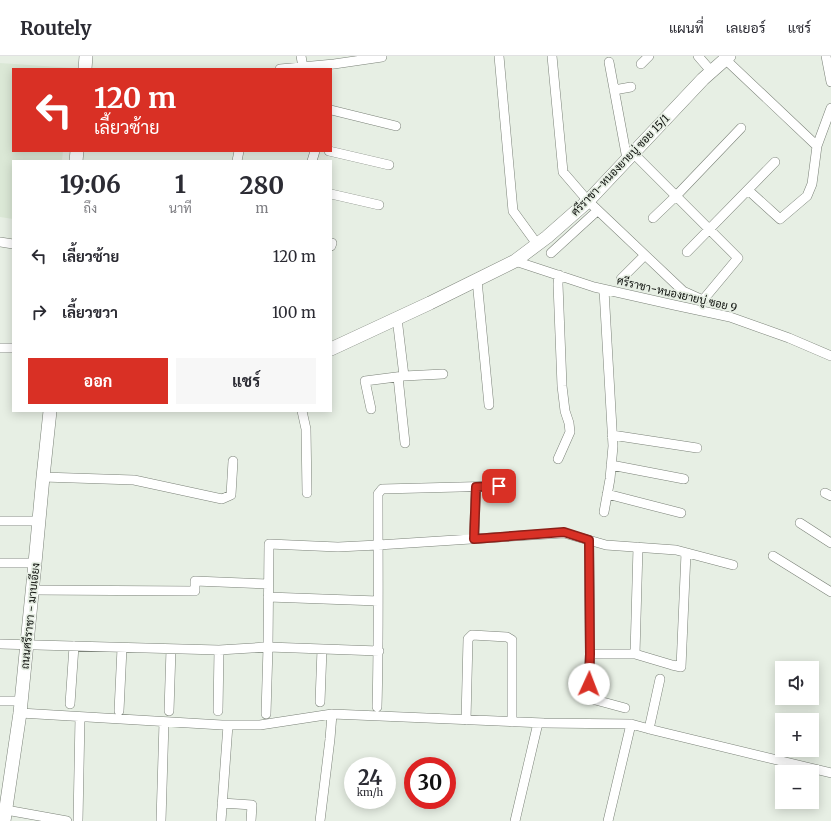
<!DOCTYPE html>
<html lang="th">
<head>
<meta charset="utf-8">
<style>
	:root { --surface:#fff; --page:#f7f7f7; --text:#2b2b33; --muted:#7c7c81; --line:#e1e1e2; --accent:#d93025 }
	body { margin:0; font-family:Merriweather,Sarabun,serif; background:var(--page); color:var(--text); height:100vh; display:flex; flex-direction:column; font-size:15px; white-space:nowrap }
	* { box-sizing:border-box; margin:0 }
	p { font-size:13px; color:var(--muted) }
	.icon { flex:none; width:22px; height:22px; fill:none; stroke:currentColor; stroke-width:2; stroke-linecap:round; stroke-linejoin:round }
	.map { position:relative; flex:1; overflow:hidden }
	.panel { position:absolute; left:12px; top:104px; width:320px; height:252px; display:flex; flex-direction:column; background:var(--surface); border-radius:0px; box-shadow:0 2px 10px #0003 }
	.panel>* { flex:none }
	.hud { position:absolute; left:12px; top:12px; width:320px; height:84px; border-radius:0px; box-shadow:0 2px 10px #0003; background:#d93025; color:#fff; overflow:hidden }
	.controls { position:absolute; left:775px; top:605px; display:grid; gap:8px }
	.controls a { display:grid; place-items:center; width:44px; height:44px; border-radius:0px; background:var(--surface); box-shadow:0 2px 10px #0003; font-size:20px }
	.speed { position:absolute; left:344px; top:701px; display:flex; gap:8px; font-size:20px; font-weight:700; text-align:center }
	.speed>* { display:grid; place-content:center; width:52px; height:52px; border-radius:50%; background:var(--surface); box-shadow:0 2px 10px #0003; line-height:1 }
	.speed small { font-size:10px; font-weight:400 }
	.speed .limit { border:6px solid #d22; background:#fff; color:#111 }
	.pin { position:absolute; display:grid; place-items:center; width:34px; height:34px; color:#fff; margin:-17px; border-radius:8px; box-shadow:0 2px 6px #0006 }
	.me { position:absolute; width:44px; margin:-22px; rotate:2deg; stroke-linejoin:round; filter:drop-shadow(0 0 3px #0008) }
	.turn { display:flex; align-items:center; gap:14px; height:84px; padding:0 16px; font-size:18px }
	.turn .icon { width:52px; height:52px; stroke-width:2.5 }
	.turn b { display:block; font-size:28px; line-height:34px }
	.eta { display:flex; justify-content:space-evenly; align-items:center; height:68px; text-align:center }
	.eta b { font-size:24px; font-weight:700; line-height:28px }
	.primary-button { display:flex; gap:8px; margin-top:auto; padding:8px 16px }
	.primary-button a { flex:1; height:46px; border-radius:0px; background:var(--accent); color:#fff; font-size:16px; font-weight:700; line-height:46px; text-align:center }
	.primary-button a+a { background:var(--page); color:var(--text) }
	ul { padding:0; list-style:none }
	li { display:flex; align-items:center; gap:12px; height:56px; padding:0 16px }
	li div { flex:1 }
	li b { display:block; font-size:15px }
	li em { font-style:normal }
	header { display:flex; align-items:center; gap:24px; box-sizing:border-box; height:56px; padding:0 20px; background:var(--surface); border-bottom:1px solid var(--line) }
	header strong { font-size:19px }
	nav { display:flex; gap:22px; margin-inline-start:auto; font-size:14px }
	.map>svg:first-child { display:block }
	.built { fill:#dbe8d6 }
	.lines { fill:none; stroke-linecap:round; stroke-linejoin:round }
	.street-casing { stroke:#7b8278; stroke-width:10 }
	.secondary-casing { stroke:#7b8278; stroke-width:14 }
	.street { stroke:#fff; stroke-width:9 }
	.secondary { stroke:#fff; stroke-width:13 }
	.route-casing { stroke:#8d1f18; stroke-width:10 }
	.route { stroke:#d93025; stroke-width:7 }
	.labels { text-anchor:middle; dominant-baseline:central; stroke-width:3.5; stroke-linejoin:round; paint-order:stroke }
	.street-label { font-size:11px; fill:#0c0f0b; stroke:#e7efe4 }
</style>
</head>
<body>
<header>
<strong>Routely</strong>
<nav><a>แผนที่</a><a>เลเยอร์</a><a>แชร์</a></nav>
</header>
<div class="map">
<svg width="831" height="765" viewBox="0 0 831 765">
	<rect width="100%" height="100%" fill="#e7efe4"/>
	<!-- built -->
	<path class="built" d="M0,7l73,5 -1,1h-59v82h50l-1,10h-49v58l-13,-2z"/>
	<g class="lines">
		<defs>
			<path id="street" d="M301,0l2,11
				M499,0l14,155 24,33
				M552,0l11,116 25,29 95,90 20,9 35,-42 -105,-105
				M698,0l13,15
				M826,0l5,26
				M725,3l92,87
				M609,6l18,97
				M641,8l8,-8
				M280,13l54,-5 48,-7 -1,-1
				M614,34l17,-3
				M331,54l65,16
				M329,95l60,14
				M237,105l2,-10
				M312,105l3,-10
				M748,134l32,29 27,-23 5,-12 5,-38 14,-38
				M331,138l48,11
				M653,162l23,-22 65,-68
				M0,186l13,2
				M331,190l1,-3
				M687,196l88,-90
				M551,197l46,-42
				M515,205l79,26 80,18 56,12 59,21 42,18
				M621,223l24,-24
				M477,224l12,125
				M397,262l7,58
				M0,292h13
				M398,321l7,66
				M371,353l-6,-28 39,-5 39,-2
				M302,355l4,18 1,64
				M612,379l85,13
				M558,403l12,-27 -1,-9 -4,-12 -3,-25 -4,-102 1,-9
				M611,409l73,14
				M43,421l91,3 88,19 9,-4 2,-34
				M825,437l6,3
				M607,438l74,19
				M604,456l6,-33 3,-33 -9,-156
				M0,465h39
				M800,467l31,20
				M474,483l2,-52
				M589,484l1,114 -2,44 37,10
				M773,500l58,36
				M0,507h35
				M32,534l163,1v-10l73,3
				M268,541l110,4
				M0,588l219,6 49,-3 111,4
				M590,598h45l37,11 9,2 5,-114
				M635,598l3,-107
				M0,645h21
				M320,646l2,-53
				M70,648l4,-58
				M377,651c2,-71 1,-142 1,-213l4,-5 117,-3
				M119,655l3,-63
				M169,655l2,-62
				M218,655l1,-61
				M20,657l202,12h38l72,-11 212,9 87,1 22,6 178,43
				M266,658l2,-67 1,-103 69,3 40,-2 186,-12 42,12 70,5 57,15
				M466,664l2,-81 4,-4 35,2 5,3v82
				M649,673l11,-50
				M222,747l30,2 -1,16
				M6,754l61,11
				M78,765l2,-104
				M161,765l3,-99
				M221,765l7,-96
				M320,765l10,-82 2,-25
				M515,765l23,-98
				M608,765l23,-97"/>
			<path id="secondary" d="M85,13l1,-13
				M76,105l1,-10
				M331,293l99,-46 85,-42 32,-24 41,-36 115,-122 26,-23
				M4,765l16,-108 15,-150 8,-86 7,-66"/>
		</defs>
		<!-- street casing -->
		<use href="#street" class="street-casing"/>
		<!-- secondary casing -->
		<use href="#secondary" class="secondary-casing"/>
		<!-- street -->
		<use href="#street" class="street"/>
		<!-- secondary -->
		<use href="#secondary" class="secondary"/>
	</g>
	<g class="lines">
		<defs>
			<path id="route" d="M499,430l-23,1 -2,52 90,-7 25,8 1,114 -1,30"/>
		</defs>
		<!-- route casing -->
		<use href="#route" class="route-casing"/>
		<!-- route -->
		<use href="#route" class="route"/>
	</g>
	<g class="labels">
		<!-- street labels -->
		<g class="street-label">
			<text transform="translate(620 109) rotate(-46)">ศรีราชา-หนองยายบู่ ซอย 15/1</text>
			<text transform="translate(677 238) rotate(13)">ศรีราชา-หนองยายบู่ ซอย 9</text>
			<text transform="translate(30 560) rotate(-84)">ถนนศรีราชา - มาบเอียง</text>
		</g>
	</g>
</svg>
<div class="controls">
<a><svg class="icon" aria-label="sound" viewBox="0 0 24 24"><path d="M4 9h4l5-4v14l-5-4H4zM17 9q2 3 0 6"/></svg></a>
<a>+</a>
<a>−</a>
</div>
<div class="speed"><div>24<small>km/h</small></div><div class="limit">30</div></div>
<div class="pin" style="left:499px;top:430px;background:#d93025"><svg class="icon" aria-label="arrive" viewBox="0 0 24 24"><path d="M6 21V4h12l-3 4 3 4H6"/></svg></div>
<svg class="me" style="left:589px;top:628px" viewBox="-20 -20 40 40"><circle r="19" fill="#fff"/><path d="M0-13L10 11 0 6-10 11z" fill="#d93025"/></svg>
<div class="hud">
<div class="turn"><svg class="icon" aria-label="left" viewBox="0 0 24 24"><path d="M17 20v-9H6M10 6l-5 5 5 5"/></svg><div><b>120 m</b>เลี้ยวซ้าย</div></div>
</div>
<section class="panel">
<div class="eta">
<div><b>19:06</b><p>ถึง</p></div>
<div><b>1</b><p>นาที</p></div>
<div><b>280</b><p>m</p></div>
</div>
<ul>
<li><svg class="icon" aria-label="left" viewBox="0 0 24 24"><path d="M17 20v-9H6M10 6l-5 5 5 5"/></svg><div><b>เลี้ยวซ้าย</b></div><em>120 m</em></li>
<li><svg class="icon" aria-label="right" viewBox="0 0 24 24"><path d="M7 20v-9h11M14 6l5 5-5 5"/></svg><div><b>เลี้ยวขวา</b></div><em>100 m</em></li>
</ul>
<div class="primary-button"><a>ออก</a><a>แชร์</a></div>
</section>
</div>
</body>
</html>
